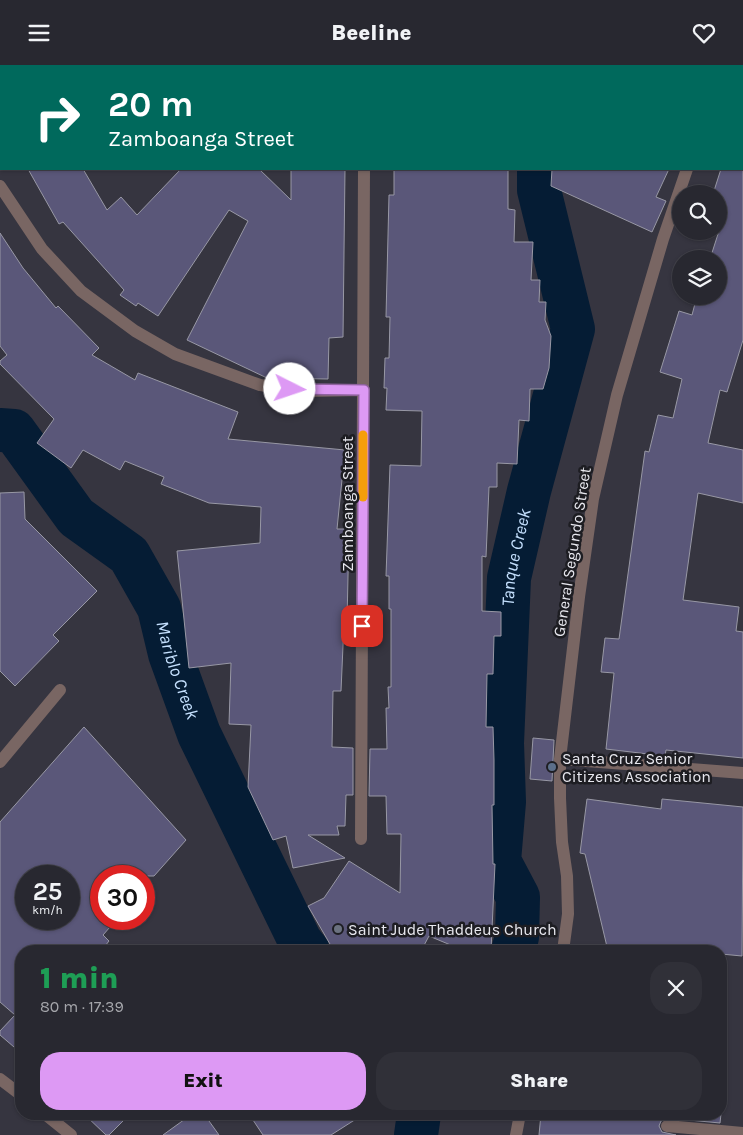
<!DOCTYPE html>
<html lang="en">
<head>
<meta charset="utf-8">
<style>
	:root { --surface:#282830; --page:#303038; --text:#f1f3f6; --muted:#a5a6ab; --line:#44444c; --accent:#dd99f4 }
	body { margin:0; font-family:Karla,sans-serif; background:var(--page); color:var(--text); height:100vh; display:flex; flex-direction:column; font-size:19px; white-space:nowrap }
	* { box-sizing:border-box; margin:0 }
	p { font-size:16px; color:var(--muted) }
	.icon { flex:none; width:28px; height:28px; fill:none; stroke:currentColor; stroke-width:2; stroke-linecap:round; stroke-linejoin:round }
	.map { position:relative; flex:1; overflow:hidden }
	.side { position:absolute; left:15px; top:880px; width:712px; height:175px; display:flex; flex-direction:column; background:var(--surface); border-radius:20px; box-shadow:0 1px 4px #0004,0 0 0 1px var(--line) }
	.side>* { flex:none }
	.guide { position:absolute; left:0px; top:0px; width:744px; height:105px; box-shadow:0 1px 4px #0004,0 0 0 1px var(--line); background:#00695c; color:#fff; overflow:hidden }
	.controls { position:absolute; left:672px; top:120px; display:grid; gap:10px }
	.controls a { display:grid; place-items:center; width:55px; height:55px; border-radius:50%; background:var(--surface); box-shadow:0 1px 4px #0004,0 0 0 1px var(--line); font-size:25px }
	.speed { position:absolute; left:15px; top:800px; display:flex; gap:10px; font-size:25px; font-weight:700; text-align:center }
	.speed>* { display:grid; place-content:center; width:65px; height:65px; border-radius:50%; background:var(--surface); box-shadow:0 1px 4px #0004,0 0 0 1px var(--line); line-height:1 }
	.speed small { font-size:12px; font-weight:400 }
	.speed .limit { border:8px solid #d22; background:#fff; color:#111 }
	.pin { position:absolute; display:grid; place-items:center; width:42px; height:42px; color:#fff; margin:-21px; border-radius:10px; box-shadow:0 2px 8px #0006 }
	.me { position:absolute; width:55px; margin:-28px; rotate:94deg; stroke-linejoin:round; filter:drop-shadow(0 0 4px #0008) }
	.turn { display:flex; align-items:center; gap:18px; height:105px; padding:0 25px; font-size:22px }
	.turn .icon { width:65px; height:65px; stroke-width:2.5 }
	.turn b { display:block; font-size:35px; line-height:42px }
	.round { display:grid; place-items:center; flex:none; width:52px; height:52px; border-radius:20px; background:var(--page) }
	.overview { display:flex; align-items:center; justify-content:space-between; height:85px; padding:0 25px }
	h1 { font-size:30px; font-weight:800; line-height:38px; color:#1e9e55 }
	.primary-button { display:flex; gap:10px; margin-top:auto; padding:10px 25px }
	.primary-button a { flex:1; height:58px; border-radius:20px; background:var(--accent); color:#111; font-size:20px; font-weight:800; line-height:58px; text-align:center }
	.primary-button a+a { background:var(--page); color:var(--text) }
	header { display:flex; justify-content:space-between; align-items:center; height:65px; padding:0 25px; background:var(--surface); font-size:22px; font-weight:800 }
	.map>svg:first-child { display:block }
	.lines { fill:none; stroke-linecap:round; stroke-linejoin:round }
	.river { stroke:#051c34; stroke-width:44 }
	.building { fill:#5a5779; stroke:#9898a5; fill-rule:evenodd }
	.minor { stroke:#796663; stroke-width:12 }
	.route-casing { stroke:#90639f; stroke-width:12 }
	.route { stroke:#dd99f4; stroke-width:9 }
	.slow { stroke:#f59e0b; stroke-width:9 }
	.service-dot { fill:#5c6f8a; stroke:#1d1d22; stroke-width:2 }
	.worship-dot { fill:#6b7280; stroke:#1d1d22; stroke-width:2 }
	.labels { text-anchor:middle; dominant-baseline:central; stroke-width:5; stroke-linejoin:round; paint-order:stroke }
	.street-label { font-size:16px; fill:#e8e8ef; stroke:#1d1d22 }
	.poi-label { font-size:16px; fill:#e8e8ef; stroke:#1d1d22; text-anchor:start }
	.water-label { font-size:18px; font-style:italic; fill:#c5e0fe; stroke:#1d1d22 }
</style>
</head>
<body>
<header><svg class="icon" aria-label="menu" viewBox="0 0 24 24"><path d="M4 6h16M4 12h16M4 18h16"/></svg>Beeline<svg class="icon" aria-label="heart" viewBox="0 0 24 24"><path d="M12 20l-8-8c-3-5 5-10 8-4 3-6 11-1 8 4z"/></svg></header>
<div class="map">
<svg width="743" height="1070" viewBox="0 0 743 1070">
	<rect width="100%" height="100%" fill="#363540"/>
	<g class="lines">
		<!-- river -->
		<g class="river">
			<path d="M547,1v-1"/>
			<path id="s1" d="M0,365l14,1 62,86 53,38 30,53 11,46 29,80 101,207 8,10"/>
			<path id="s2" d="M513,886l4,-14 1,-40 -19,-36 5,-59 -2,-59 7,-165 20,-87 44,-162 -34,-139v-21"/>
			<path d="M416,1070l3,-21"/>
		</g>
	</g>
	<!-- building -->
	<path class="building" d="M28,104h55l24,41 14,-13 16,18 44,-46h78l32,31v-31h54l-2,168 -14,1 -1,41 -61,-1 -80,-38 61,-119 -19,-11 -71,106 -20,-13 -2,3 -16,-11 4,-5 -61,-68 -4,2z
		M394,104h114v40l7,1 -1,32h19l-2,38h9l-1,22h7l-1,18 6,16 -2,32 -6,21h-13l-1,32 -10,-1 -2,44 -20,-1v24h-8l-3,70 -4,-1v55l19,1v24h-7l-1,38h-6l-1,53h7l1,33v45h-2l1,59h2l-4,87h-26l-36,-15 -8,15h-87l-26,-45 16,-8 25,-37 51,32 1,-59h-14l-1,-38h-17l1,-47h17l-1,-41h3l-1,-21h3v-78h-2v-33h-3l4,-111 31,1 1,-55 -36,-1 1,-22h-3l1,-30h4l1,-41h-4l3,-122h5z
		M552,104h117l-13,28 10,4 -14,31 -101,-46z
		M721,104h22v171l-16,52 -7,-2 -12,53 35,7v53l-45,-10 -15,107 56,7 -3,24 7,1v126l-77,-8 -1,6 -59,-7 8,-76 -13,-1 4,-34 14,1 26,-188 4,1 9,-37 15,3 9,-39 -22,-7 19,-61 13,4 5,-19h22v-37h-9l9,-28v-37h-6z
		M0,168l23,35 33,40 2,-2 41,42 -7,7 43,25 3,-7 100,39 -10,27 117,11 -8,79h12l-2,94h-3l-3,68h-8l-1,56 21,1v47h-7l-1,31h-8l2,9h-31l37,23 -52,10 -7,-32 -13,4 -25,-53 3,-62 -22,-1 2,-61 -42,5 -12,-117 83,-8 1,-36 -52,-4 -48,-19 3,-7 -39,-16 -5,9 -37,-20 -12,18 -34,-25 17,-24 -54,-55v-3l7,-6 -7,-9z
		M24,427l1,27 72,72 -44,44 6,6 -44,45 -15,-15v-178z
		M84,662l102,113 -32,36h-53v43h16l-14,16 6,6 -8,10h-80v102l-21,-18v-4l15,-16 -15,-13v-180zM26,811h43v43h-43z
		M533,673l21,2 -2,41 -22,-2z
		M587,734l74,10 1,-10 81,8 -1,149 -21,-2v-3l-39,-2v2h-74l-23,-97 -5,-1z
		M84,1049h46l-21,21h-3z
		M192,1049h12l15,21h-56z
		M249,1049h115l-33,21h-68z
		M541,1049h180l-1,9 -52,-5 -7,3 -2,5 3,6 14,3h-137z"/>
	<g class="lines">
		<!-- minor -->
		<path class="minor" d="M257,0v1
			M368,1v-1
			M742,10l1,-1
			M0,121l42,63 39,42 54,40 40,23 85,31 45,6 59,-1
			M560,694l183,14
			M0,697l60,-72
			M361,774l3,-670
			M563,886l5,-37 -1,-38 -5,-34 -2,-44v-39l19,-162 14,-98 24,-104 46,-156 24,-70
			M0,1014l21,16
			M45,1049l26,21
			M667,1061l76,7
			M516,1070l4,-21"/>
	</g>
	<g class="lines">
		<defs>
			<path id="route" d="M290,324l74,1 -2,236"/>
		</defs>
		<!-- route casing -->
		<use href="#route" class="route-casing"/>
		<!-- route -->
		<use href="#route" class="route"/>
		<!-- slow -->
		<path class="slow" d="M363,432v-62"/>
	</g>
	<!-- markers -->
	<circle class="service-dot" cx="552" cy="702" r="5"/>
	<circle class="worship-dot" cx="338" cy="864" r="5"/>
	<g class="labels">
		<!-- street labels -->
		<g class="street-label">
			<text transform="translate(347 439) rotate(-90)">Zamboanga Street</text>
			<text transform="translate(572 487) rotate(-81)">General Segundo Street</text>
		</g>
		<!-- poi labels -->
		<g class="poi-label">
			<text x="562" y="693">Santa Cruz Senior<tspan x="562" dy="18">Citizens Association</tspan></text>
			<text x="348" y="864">Saint Jude Thaddeus Church</text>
		</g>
		<!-- water labels -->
		<g class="water-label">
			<text stroke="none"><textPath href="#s2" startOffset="400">Tanque Creek</textPath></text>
			<text stroke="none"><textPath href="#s1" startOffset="311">Mariblo Creek</textPath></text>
		</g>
	</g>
</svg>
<div class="controls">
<a><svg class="icon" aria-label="search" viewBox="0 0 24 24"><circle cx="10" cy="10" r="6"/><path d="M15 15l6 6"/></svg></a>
<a><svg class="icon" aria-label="layers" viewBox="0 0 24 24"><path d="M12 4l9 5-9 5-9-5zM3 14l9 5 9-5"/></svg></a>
</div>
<div class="speed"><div>25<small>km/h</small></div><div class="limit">30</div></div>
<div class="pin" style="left:362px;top:561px;background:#d93025"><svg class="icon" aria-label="arrive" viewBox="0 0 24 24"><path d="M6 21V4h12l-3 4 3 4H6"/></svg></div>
<svg class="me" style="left:290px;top:324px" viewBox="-20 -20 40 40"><circle r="19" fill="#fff"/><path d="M0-13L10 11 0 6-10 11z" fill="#dd99f4"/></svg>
<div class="guide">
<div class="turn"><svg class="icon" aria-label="right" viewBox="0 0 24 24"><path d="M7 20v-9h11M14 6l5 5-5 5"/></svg><div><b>20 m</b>Zamboanga Street</div></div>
</div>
<section class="side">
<div class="overview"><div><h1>1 min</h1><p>80 m · 17:39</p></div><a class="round"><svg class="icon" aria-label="close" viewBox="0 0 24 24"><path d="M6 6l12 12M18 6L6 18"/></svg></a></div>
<div class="primary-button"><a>Exit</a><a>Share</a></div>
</section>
</div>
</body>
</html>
